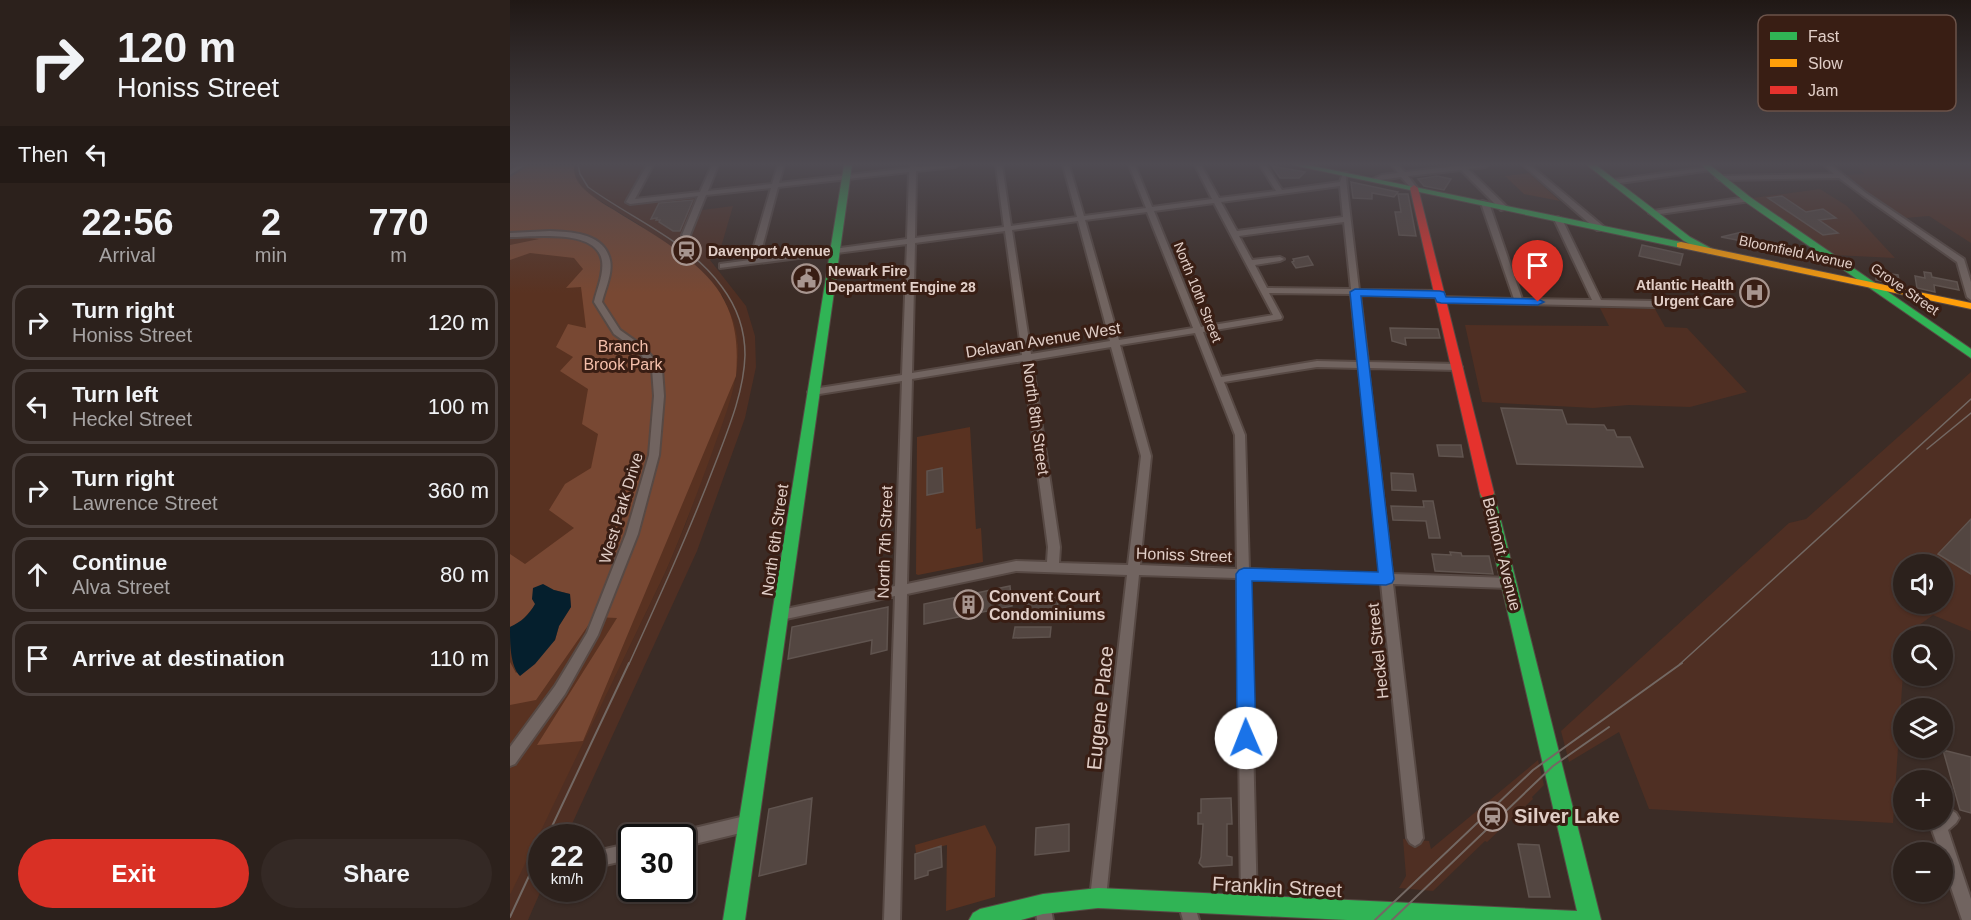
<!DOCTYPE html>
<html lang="en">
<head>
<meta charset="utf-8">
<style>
	:root { --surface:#2c211c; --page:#342925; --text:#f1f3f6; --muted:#a6a3a3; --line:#483e3b; --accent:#d93025 }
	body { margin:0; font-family:Arial,sans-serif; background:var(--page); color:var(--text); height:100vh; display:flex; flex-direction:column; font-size:22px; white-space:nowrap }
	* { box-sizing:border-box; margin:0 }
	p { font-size:20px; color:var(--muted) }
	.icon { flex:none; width:33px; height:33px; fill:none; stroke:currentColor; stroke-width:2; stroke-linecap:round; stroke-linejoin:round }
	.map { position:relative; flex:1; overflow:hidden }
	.panel { display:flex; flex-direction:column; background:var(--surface); width:510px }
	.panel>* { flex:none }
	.guide { background:#2c211c; color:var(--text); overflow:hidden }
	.buttons { position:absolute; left:1383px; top:554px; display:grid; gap:12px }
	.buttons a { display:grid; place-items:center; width:60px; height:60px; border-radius:50%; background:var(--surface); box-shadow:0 2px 4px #0004,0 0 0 2px var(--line); font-size:30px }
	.speed { position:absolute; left:18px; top:824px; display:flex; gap:12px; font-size:30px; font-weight:700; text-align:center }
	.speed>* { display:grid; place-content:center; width:78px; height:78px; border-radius:50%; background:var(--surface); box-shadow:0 2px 4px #0004,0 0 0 2px var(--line); line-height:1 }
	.speed small { font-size:15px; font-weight:400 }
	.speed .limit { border:3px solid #111; border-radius:9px; background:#fff; color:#111 }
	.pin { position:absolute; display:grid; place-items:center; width:51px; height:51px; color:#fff; margin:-62px -26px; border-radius:50% 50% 50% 0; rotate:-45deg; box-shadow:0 0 6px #0007 }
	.pin .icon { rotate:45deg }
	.me { position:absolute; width:66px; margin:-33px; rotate:359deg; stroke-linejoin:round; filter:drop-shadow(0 0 4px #0008) }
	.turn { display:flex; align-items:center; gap:21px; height:126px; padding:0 18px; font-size:27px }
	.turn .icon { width:78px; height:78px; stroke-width:2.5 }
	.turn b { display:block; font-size:42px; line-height:51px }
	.then { display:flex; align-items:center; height:57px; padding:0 18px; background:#0003; gap:12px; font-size:22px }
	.eta { display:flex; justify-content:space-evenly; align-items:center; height:102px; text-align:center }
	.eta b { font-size:36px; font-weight:600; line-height:42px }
	.action { display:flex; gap:12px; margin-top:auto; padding:12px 18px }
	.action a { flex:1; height:69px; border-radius:36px; background:var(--accent); color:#fff; font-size:24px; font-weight:600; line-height:69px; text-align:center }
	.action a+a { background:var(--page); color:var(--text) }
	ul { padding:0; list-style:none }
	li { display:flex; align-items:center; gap:18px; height:75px; margin:0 12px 9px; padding:0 6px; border:3px solid var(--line); border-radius:18px }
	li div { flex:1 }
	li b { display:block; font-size:22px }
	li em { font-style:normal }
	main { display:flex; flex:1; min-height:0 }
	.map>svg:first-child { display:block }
	.built { fill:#4f2f23; fill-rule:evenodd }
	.green { fill:#593221 }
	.forest { fill:#784833 }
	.water { fill:#051f2d }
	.building { fill:#534641; stroke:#60544f; stroke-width:1.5 }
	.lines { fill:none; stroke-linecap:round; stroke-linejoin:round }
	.street-casing { stroke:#574944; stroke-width:4 }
	.fast-casing { stroke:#574944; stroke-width:2 }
	.slow-casing { stroke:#574944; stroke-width:2 }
	.jam-casing { stroke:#574944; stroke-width:2 }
	.street { fill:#716460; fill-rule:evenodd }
	.fast { fill:#30b455; fill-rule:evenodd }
	.slow { fill:#ff9f0a; fill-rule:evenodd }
	.jam { fill:#e5322d; fill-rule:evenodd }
	.tram-far1 { stroke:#736863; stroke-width:1.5 }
	.tram { stroke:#736863; stroke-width:2 }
	.route { fill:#1a73e8; stroke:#114b97; stroke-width:1.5 }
	.labels { text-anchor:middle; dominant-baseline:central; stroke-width:6; stroke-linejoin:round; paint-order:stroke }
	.far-poi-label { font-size:14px; font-weight:bold; fill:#e1cec7; stroke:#391e14; text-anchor:start }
	.far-street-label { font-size:14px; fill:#e1cec7; stroke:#391e14 }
	.street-label { font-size:16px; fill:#e1cec7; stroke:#391e14 }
	.park-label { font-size:16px; fill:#f4bfab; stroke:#391e14 }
	.poi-label { font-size:16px; font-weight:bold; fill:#e1cec7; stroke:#391e14; text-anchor:start }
	.near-street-label { font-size:20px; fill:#e1cec7; stroke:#391e14 }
	.near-poi-label { font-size:20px; font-weight:bold; fill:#e1cec7; stroke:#391e14; text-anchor:start }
	.key { fill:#391e14; stroke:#6b534a; stroke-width:1.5 }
	.key-label { font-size:16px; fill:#e1cec7 }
</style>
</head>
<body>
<main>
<section class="panel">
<div class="guide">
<div class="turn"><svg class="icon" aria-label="right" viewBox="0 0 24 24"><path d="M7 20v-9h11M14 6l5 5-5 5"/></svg><div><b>120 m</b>Honiss Street</div></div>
<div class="then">Then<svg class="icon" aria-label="left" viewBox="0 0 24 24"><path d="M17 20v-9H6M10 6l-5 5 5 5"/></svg></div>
</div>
<div class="eta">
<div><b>22:56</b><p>Arrival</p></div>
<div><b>2</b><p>min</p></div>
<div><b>770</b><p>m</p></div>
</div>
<ul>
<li><svg class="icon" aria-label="right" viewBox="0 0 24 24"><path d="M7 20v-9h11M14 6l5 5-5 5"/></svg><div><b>Turn right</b><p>Honiss Street</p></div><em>120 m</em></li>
<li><svg class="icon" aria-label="left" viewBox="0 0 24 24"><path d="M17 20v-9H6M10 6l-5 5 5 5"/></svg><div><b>Turn left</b><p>Heckel Street</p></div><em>100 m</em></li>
<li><svg class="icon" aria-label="right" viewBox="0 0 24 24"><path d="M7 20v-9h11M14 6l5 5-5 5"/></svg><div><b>Turn right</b><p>Lawrence Street</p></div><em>360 m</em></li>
<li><svg class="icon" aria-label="ahead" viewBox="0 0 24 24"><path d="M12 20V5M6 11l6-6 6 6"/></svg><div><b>Continue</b><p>Alva Street</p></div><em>80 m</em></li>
<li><svg class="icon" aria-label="arrive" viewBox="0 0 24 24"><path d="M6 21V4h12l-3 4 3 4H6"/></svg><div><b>Arrive at destination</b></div><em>110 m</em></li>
</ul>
<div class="action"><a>Exit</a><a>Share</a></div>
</section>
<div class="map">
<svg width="1461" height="920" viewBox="0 0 1461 920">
	<rect width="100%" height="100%" fill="#3b2c26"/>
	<!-- built -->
	<path class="built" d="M64,165h77l-20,36 71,-8 -7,18 38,-5 -14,48 -9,6 36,46 9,30 1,31 -11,51 -48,133 -131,286h-24v51l-14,32h-18v-25l2,-6 153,-316 21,-50 49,-142 3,-38 -8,-29 -7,-17 -14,-18 -16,-15 -55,-40 -46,-28 -18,-20z
		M1345,165h116v78l-42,-27 -24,2 -36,-24 -26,-19 22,-1z
		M1310,189l27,17 48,52 -61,-3 -81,-57z
		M1090,308l55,1 10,18 22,1 60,64 -57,15 -61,-2 -36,3 -111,-6 -17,-77 144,1z
		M1461,372v259l-38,-16 -29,21 -1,37 -10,150 -244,-14 -30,-77 -50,30 -8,-31 228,-208 17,-4zM1394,564h38v39h-38z
		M1028,760l6,25 -12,12 1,2 -46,43 -2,-1 -52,50 -34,-3 7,-12 -3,-37 26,2 2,8z"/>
	<!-- green -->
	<path class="green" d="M0,165h64c-3,47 158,82 164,179 2,37 -13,72 -25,106 -15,41 -30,82 -48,123l-155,322z
		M1019,173l31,28 -36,-7 -19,-18z
		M460,427l6,102 5,-1 2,34 -65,13 -2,-1 1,-137z
		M475,825l11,22 -1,50 -49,14 1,-66 -31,8 -1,-8z"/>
	<!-- forest -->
	<path class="forest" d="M0,165h64c-1,10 3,17 10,24 11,11 26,18 38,26 33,20 85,50 102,85 13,25 14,49 12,76l-153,365 -46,4 80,-127 -23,-1 -58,83 -26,5v-43l6,11 39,-33 4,-14 12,-19 -1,-13 -16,-4 -18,14 -15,18 -11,5v-73l15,10 49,-36 -25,-18 16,-26 26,-16 7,-34 -16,-10 6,-35 -28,-18 13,-14 -17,-10 12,-23 18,4 -5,-41 -15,1 17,-19 -9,-11 -44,-5 -20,7v-15l29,-6 -29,-3z"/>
	<!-- water -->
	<path class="water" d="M33,584l11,6 16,4 1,13 -12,19 -4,14 -20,24 -15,12c-10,-10 -10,-34 -10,-49 11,-5 19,-12 25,-23l-3,-5 1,-11z"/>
	<!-- building -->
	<path class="building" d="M762,166l33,6 -6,6h-19z
		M927,176l14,3 -7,11 -20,-4 -6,-7z
		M841,182l47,10 -4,5 -22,-4v6l-19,-1z
		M888,194h10l8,42 -17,-1 -4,-23h6z
		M1272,196l24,16 17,-3 13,9 -17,2 19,13 -15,2 -55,-37z
		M183,200l-13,31h-7l-14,-9 1,-2h-4l1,-2 -6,1 8,-16z
		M1232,232l16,12 -37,-7z
		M1132,245l41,9 -3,11 -41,-9z
		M798,256l5,9 -17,3 -4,-6 2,-1 -1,-2z
		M1366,272l22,3 2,10 -24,-5z
		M1414,272l7,1 1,4 25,5 2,8 -25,-5 1,7 -18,-4 -2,-12 10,2z
		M1237,284l16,3v15l-17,-3z
		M880,328l48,1 2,9h-35l1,7 -14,-4z
		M991,408l61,2 5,14 37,1 3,5h7l3,7h13l13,30 -126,-3z
		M927,445h24l2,12 -24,-1z
		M432,468l1,24 -16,3v-24z
		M881,473l22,1 3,17 -24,-1z
		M913,501h10l7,37h-11l-3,-17 -33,-1 -2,-14 33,1z
		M1461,519v55l-33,-20z
		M940,552l11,1 1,3h27l4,18 -58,-3 -3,-17 19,1z
		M500,586l2,20 -88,18v-20z
		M518,596h31l-3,19h-30z
		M378,607l-1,43 -16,4 1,-14 -84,19 4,-32z
		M505,627h36l-1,10 -37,1z
		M1433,750l28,7v56l-11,-3z
		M302,798l-6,66 -47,12 10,-67z
		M721,798l1,26h-5v32l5,1v8l-29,2 -4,-4 2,-6 2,-33h-5v-11h3v-14z
		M559,824v27l-34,4 1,-27z
		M1008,844l21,1 11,52h-21z
		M431,846l1,21 -14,4v4l-13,4v-25z"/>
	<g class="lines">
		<defs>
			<path id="street" d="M9,165h7l-16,10v-5z
				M137,165h6l-18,34 65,-7 12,-27h6l-10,26 64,-7 6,-19h6l-5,18 131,-15v-3h6v2l42,-2 -3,2 -39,4 -1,67 89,-11 -8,-62h6l9,61 66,-9 -14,-52h6l15,51 62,-8 -17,-43h6l17,42 60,-8 -17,-34h6l18,33 57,-7 -16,-26h6l16,25 58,-8 3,-9h4l-1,6 13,111 81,1 4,3 -4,3 -80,-2 8,67 89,2 5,3 -5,3 -89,-2 24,206 117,4 4,2 2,3 -2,3 -4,2 -116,-4 30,254 -3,5 -5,3 -5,-3 -3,-5 -26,-255 -132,-4 8,326 -2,6 -6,2 -6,-2 -2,-6 -4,-327 -98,-3 -33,323 -2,6 -6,2 -6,-2 -2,-6 37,-323 -111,-4 -109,23 -7,326h-16l11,-324 -114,24 -4,-1 -2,-4 2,-4 4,-1 114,-24 7,-205 -89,14 -5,-3 5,-3 89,-14 5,-131 -187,24v-4l30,-4 21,-72 -65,7 -16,40 -4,2 -4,-2 16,-39 -68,8 -4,-2zM399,172l-2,67 -148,20 19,-72zM830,186l3,31 -106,14 -16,-29zM704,203l59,112 -72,12 -47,-116zM637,212l46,116 -74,12 -34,-120zM568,221l32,120 -79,13 -19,-124zM834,222l7,67 -84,-1 -12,-23 25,-4 4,-2 -4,-2 -28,3 -13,-24zM495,231l17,124 -110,18 3,-130zM759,293l82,1 7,68 -41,-1 -96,16 -18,-45 78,-13 1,-2zM685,333l40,102 2,134 -97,-4 11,-109 -31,-111zM601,347l30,109 -13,109 -69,-2 1,-16 -28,-187zM513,361l25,186 -1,15 -31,-1 -109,23 5,-205zM807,367l42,1 21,206 -131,-5 -4,-134 -21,-53z
				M882,165h6l7,7 52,-6v-1h31l-3,2 -17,2 40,39 -7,2 -40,-40 -53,6 9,12 -3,2 -2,-1 -11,-12 -28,4v-2l9,-4 16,-2z
				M1013,165h7l73,61v4h-6z
				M1314,165h7l35,28 98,66 7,23v18l-4,-3 -10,-35 -95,-67 -23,-17 -120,2 -3,-2 3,-2 115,-2z
				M1199,167l3,2 -1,1 -98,14 -3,-2 3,-2z
				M1237,197l4,2 -1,2 -97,14 -4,-2 4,-2z
				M972,201l7,2 33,96 70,1 -38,-81 4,-2 4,2 39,81 53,1 4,3 -4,3 -216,-5 -1,-2 4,-3 73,2 -33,-96z
				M40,231c22,1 54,2 60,29 3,13 -5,29 -8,42l18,28 24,17 18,22 2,27 -5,59 -21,79 -40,101 -33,59 -50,70 -5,2v-19l45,-61 32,-53 39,-99 23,-79 5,-59 -2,-27 -14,-18 -24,-17 -20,-32c3,-13 10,-28 8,-41 -5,-33 -68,-24 -92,-24v-4z
				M1441,810l5,3 3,5 -3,5 -8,7 23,69v21h-9l-20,-59v-9h-2l-9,-25c3,-6 5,-8 11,-8v-4z
				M239,815l5,3 3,5 -3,5 -5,3 -67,16v-10h-7l2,-3 5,-3z
				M122,843v16l-40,9v-16z
				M676,894l6,2 7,24h-16l-5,-18 2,-6z
				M533,896l6,2 4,22h-16l-2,-16 2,-6z"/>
			<path id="fast" d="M334,165h8l-107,755h-22z
				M783,165h15l373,77 5,3 -5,3z
				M1077,165h9l94,72 26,14 -5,3 -4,-1 -23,-12z
				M1191,165h9l40,32 221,152v9l-227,-157z
				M977,488l5,1 2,4 107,427h-254l-249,-12 -55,6 -22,6h-52l4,-7 7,-4 63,-15 55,-6 479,23 -97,-418 2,-4z"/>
			<path id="slow" d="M1171,242l290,61v6l-294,-62v-4z"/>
			<path id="jam" d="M904,185l4,3 76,305 -2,4h-10l-2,-4 -70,-305z"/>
		</defs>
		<!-- street casing -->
		<use href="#street" class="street-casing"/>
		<!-- fast casing -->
		<use href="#fast" class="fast-casing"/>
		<!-- slow casing -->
		<use href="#slow" class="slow-casing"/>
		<!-- jam casing -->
		<use href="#jam" class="jam-casing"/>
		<!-- street -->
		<use href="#street" class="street"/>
		<!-- fast -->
		<use href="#fast" class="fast"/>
		<!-- slow -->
		<use href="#slow" class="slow"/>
		<!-- jam -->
		<use href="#jam" class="jam"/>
		<!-- tram-far1 -->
		<path class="tram-far1" d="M68,165l2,9 8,13c44,32 102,55 134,100 15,20 23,43 23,68 -1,37 -17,75 -30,109 -26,68 -56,134 -86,200
			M1417,449l44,-36
			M1170,664l291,-265"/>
		<!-- tram -->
		<path class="tram" d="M37,837l82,-174
			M0,917l32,-69
			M865,920l158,-150 149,-107
			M882,920l161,-154 56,-39"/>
	</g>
	<!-- sky -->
	<linearGradient id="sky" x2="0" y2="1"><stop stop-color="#201815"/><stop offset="0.56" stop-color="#4f4b52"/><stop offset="1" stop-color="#4f4b52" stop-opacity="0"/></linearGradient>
	<rect width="1461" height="293" fill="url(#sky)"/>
	<!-- route -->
	<path class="route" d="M845,289l85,2 4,1 2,5 92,2 6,3 -6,3 -97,-2 -4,-1 -2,-4 -74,-2 33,283 -2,4 -6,2 -134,-4 4,157 -3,7 -7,2 -6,-2 -3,-7 -1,-164 3,-4 5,-2 134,4 -28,-280z"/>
	<!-- icons -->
	<defs>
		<symbol id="station-ring" viewBox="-11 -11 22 22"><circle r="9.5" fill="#391e14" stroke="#a7958f" stroke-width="1.5"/><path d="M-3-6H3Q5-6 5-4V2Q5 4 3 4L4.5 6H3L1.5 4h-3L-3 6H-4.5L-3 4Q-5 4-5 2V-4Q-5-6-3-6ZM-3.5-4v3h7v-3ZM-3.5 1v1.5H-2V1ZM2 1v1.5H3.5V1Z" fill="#a7958f"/></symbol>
		<symbol id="civic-ring" viewBox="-11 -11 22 22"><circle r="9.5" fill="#391e14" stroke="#a7958f" stroke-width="1.5"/><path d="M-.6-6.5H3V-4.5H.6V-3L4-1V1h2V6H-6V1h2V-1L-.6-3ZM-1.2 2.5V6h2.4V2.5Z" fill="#a7958f"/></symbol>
		<symbol id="hospital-ring" viewBox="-11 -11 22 22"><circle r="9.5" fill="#391e14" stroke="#a7958f" stroke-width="1.5"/><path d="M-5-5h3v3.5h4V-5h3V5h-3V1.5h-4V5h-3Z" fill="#a7958f"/></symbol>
		<symbol id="building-ring" viewBox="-11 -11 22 22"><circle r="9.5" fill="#391e14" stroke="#a7958f" stroke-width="1.5"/><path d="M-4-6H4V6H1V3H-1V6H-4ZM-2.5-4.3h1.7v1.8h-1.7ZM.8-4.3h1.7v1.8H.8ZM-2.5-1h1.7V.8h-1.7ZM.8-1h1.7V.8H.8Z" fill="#a7958f"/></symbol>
	</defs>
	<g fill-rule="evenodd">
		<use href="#station-ring" x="160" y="234" width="33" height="33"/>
		<use href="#civic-ring" x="280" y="262" width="33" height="33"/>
		<use href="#hospital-ring" x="1228" y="276" width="33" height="33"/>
		<use href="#building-ring" x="442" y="588" width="33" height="33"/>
		<use href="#station-ring" x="966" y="800" width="33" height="33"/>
	</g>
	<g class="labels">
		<!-- far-poi labels -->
		<g class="far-poi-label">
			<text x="198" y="251">Davenport Avenue</text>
			<text x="318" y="271">Newark Fire<tspan x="318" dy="16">Department Engine 28</tspan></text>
			<text x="1224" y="285" text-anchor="end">Atlantic Health<tspan x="1224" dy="16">Urgent Care</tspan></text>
		</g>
		<!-- far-street labels -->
		<g class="far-street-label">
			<text transform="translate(1286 252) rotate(12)">Bloomfield Avenue</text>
			<text transform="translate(1395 289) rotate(35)">Grove Street</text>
			<text transform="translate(688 292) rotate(68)">North 10th Street</text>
		</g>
		<!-- street labels -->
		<g class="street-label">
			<text transform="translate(533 340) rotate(-9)">Delavan Avenue West</text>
			<text transform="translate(526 419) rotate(82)">North 8th Street</text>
			<text transform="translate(111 508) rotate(-73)">West Park Drive</text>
			<text transform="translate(265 540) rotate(-82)">North 6th Street</text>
			<text transform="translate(375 542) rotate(-88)">North 7th Street</text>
			<text transform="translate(992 554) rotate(76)">Belmont Avenue</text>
			<text transform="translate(674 555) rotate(2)">Honiss Street</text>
			<text transform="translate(868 651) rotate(-96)">Heckel Street</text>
		</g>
		<!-- park labels -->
		<g class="park-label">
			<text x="113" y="346">Branch<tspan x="113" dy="18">Brook Park</tspan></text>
		</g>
		<!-- poi labels -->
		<g class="poi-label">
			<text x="479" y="596">Convent Court<tspan x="479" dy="18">Condominiums</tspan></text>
		</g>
		<!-- near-street labels -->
		<g class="near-street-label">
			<text transform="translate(590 708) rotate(-84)">Eugene Place</text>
			<text transform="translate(767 887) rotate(3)">Franklin Street</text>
		</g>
		<!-- near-poi labels -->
		<g class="near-poi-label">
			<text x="1004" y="816">Silver Lake</text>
		</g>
	</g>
	<!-- legend -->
	<rect x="1248" y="15" width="198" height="96" rx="9" class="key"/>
	<rect x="1260" y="32" width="27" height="8" fill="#30b455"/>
	<rect x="1260" y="59" width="27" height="8" fill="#ff9f0a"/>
	<rect x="1260" y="86" width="27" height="8" fill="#e5322d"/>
	<g class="key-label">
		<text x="1298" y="42">Fast</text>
		<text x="1298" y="69">Slow</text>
		<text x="1298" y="96">Jam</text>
	</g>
</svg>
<div class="buttons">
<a><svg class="icon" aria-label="sound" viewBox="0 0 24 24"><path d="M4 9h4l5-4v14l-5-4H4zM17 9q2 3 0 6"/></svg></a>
<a><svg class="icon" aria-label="search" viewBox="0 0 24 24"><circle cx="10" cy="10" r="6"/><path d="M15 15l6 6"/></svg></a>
<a><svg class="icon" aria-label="layers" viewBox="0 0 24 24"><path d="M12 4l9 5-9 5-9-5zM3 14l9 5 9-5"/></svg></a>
<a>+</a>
<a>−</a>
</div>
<div class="speed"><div>22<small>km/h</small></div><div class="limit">30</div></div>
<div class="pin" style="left:1028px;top:302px;background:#d93025"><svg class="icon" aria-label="arrive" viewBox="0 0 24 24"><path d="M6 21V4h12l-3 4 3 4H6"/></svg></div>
<svg class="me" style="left:736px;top:738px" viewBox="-20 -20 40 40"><circle r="19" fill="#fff"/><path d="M0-13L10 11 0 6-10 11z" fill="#1a73e8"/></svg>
</div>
</main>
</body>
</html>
